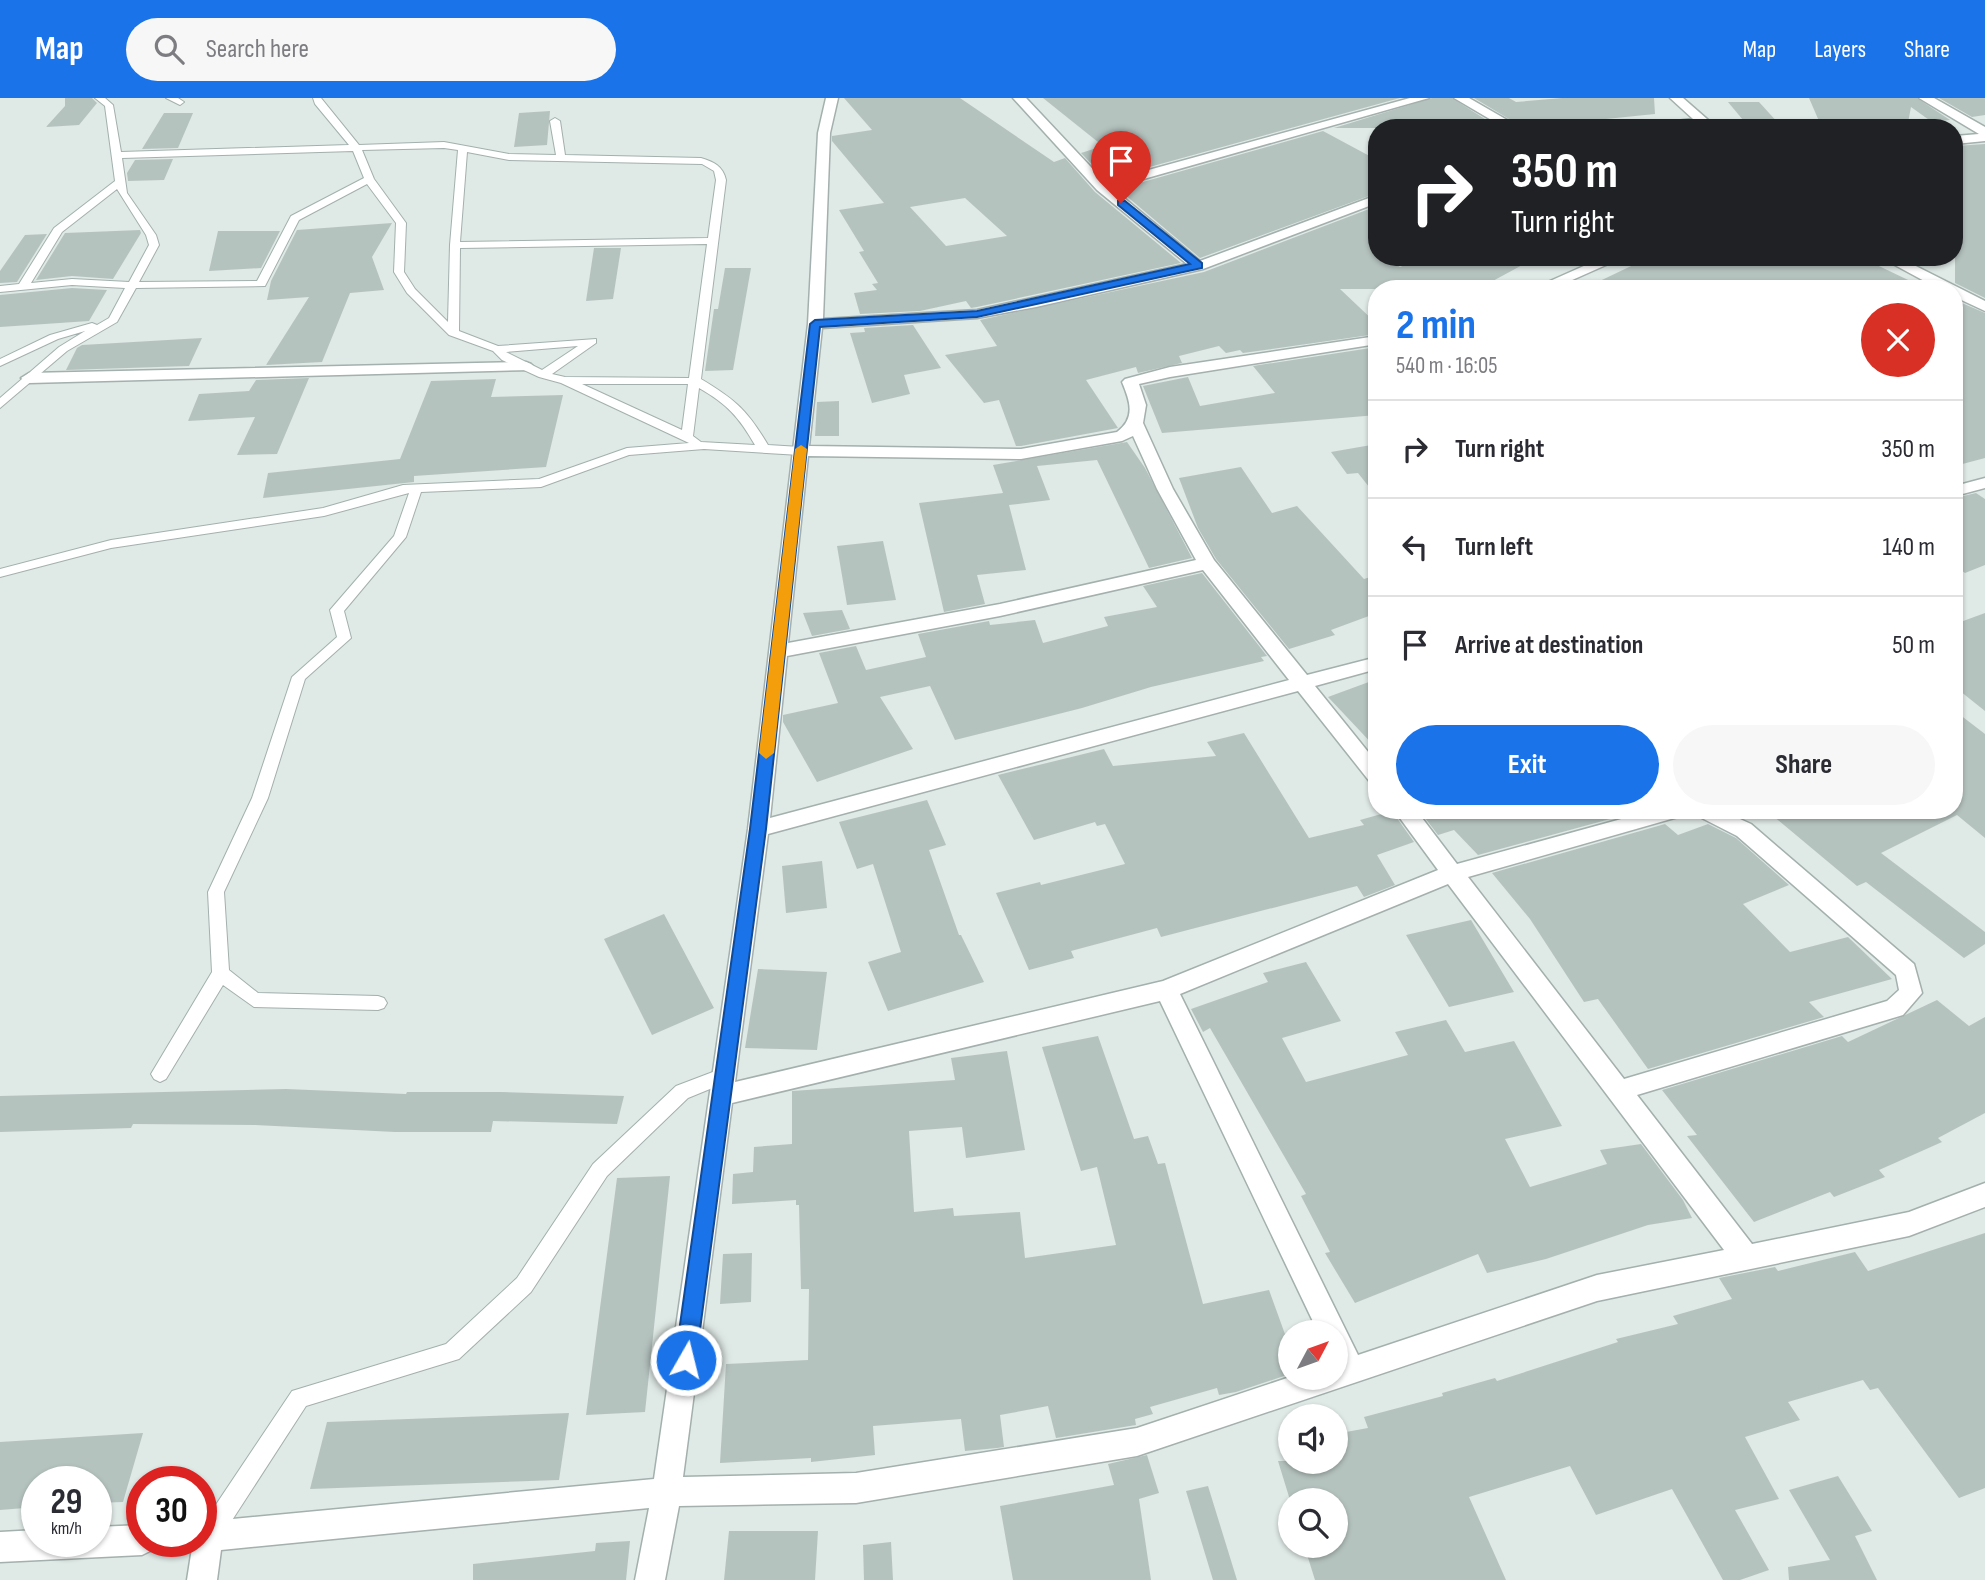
<!DOCTYPE html>
<html lang="en">
<head>
<meta charset="utf-8">
<style>
	:root { --surface:#fff; --page:#f7f7f7; --text:#2b2b33; --muted:#7c7c81; --line:#e1e1e2; --accent:#1a73e8 }
	body { margin:0; font-family:"Sofia Sans Condensed",sans-serif; background:var(--page); color:var(--text); height:100vh; display:flex; flex-direction:column; font-size:26px; white-space:nowrap }
	* { box-sizing:border-box; margin:0 }
	p { font-size:23px; color:var(--muted) }
	.icon { flex:none; width:38px; height:38px; fill:none; stroke:currentColor; stroke-width:2; stroke-linecap:round; stroke-linejoin:round }
	.map { position:relative; flex:1; overflow:hidden }
	.details { position:absolute; left:1368px; top:182px; width:595px; height:539px; display:flex; flex-direction:column; background:var(--surface); border-radius:28px; box-shadow:0 2px 5px #0004 }
	.details>* { flex:none }
	.hud { position:absolute; left:1368px; top:21px; width:595px; height:147px; border-radius:28px; box-shadow:0 2px 5px #0004; background:#202124; color:#fff; overflow:hidden }
	.needle { width:46px; rotate:49deg }
	.fabs { position:absolute; left:1278px; top:1222px; display:grid; gap:14px }
	.fabs a { display:grid; place-items:center; width:70px; height:70px; border-radius:50%; background:var(--surface); box-shadow:0 2px 5px #0004; font-size:35px }
	.speed { position:absolute; left:21px; top:1368px; display:flex; gap:14px; font-size:35px; font-weight:700; text-align:center }
	.speed>* { display:grid; place-content:center; width:91px; height:91px; border-radius:50%; background:var(--surface); box-shadow:0 2px 5px #0004; line-height:1 }
	.speed small { font-size:18px; font-weight:400 }
	.speed .limit { border:10px solid #d22; background:#fff; color:#111 }
	.pin { position:absolute; display:grid; place-items:center; width:60px; height:60px; color:#fff; margin:-72px -30px; border-radius:50% 50% 50% 0; rotate:-45deg; box-shadow:0 0 7px #0007 }
	.pin .icon { rotate:45deg }
	.me { position:absolute; width:77px; margin:-38px; rotate:8deg; stroke-linejoin:round; filter:drop-shadow(0 0 5px #0008) }
	.turn { display:flex; align-items:center; gap:24px; height:147px; padding:0 28px; font-size:32px }
	.turn .icon { width:91px; height:91px; stroke-width:2.5 }
	.turn b { display:block; font-size:49px; line-height:60px }
	.round { display:grid; place-items:center; flex:none; width:74px; height:74px; border-radius:37px; background:var(--page) }
	.summary { display:flex; align-items:center; justify-content:space-between; height:119px; padding:0 28px }
	h1 { font-size:42px; font-weight:700; line-height:52px; color:var(--accent) }
	.action { display:flex; gap:14px; margin-top:auto; padding:14px 28px }
	.action a { flex:1; height:80px; border-radius:42px; background:var(--accent); color:#fff; font-size:28px; font-weight:700; line-height:80px; text-align:center }
	.action a+a { background:var(--page); color:var(--text) }
	ul { padding:0; list-style:none }
	li { display:flex; align-items:center; gap:21px; height:98px; padding:0 28px; border-top:2px solid var(--line) }
	li div { flex:1 }
	li b { display:block; font-size:26px }
	li em { font-style:normal }
	header { display:flex; align-items:center; gap:42px; box-sizing:border-box; height:98px; padding:0 35px; background:var(--accent); color:#fff }
	header strong { font-size:33px }
	nav { display:flex; gap:38px; margin-inline-start:auto; font-size:24px }
	.search { width:490px; height:63px; background:var(--page); display:flex; align-items:center; gap:18px; box-sizing:border-box; padding:0 24px; border-radius:38px; color:var(--muted); font-size:26px }
	.map>svg:first-child { display:block }
	.building { fill:#b5c3bf; fill-rule:evenodd }
	.lines { fill:none; stroke-linecap:round; stroke-linejoin:round }
	.service-casing { stroke:#a3b0ad; stroke-width:2 }
	.minor-casing { stroke:#a3b0ad; stroke-width:3 }
	.service { fill:#fff; fill-rule:evenodd }
	.minor { fill:#fff; fill-rule:evenodd }
	.route { fill:#1a73e8; stroke:#114b97; stroke-width:2 }
	.slow { fill:#f59e0b }
</style>
</head>
<body>
<header>
<strong>Map</strong>
<div class="search"><svg class="icon" aria-label="search" viewBox="0 0 24 24"><circle cx="10" cy="10" r="6"/><path d="M15 15l6 6"/></svg>Search here</div>
<nav><a>Map</a><a>Layers</a><a>Share</a></nav>
</header>
<div class="map">
<svg width="1985" height="1482" viewBox="0 0 1985 1482">
	<rect width="100%" height="100%" fill="#dfe9e6"/>
	<!-- building -->
	<path class="building" d="M65,0h27l5,5 -18,22 -33,2 19,-21z
		M844,0h116l94,64 11,-4 30,34 86,71 -204,44 -6,1 -5,-7 -46,10 -60,3 -6,-21 23,-3 -5,-6 6,-1 -19,-31 5,-1 -25,-41 45,-7 -52,-62v-5l40,-6zM965,100l42,38 -61,10 -36,-39z
		M1043,0h357l-294,81 -25,-26 22,-7z
		M1432,0h20l47,30h-165z
		M1474,0h35l7,4 46,-4h92l1,16 -59,6 2,2 -74,6z
		M1809,0h108l33,22 -18,2 -21,-15 -4,21h-85z
		M1939,0h46v17l-13,2z
		M1728,4h31l21,23 -32,1z
		M550,13l-3,34 -33,2 5,-34z
		M164,15h29l-15,35 -36,1z
		M1323,33l54,29v33l-177,65 -82,-69z
		M1985,46v154l-30,-15v-137z
		M173,61l-9,21 -36,1 -1,-8 8,-13z
		M1377,108v51h8l15,10 25,-10h112l-59,32h-138l37,35v10l-134,19 -3,-3 -14,3 -7,-7 -40,10 3,7 -44,10 -2,-6 -50,13 32,48 -97,18h-5l-17,-46 -15,3 -39,-48 52,-9 -17,-26 224,-48z
		M392,125l-20,34 12,33 -34,3 -28,69 -56,3 43,-68 -42,3 4,-19 26,-51z
		M140,132l1,3 -28,46 -41,-3 -36,4 29,-47z
		M218,133h62l-19,37 -52,3z
		M47,136l-30,48 -17,1v-12l25,-36z
		M594,150h27l-8,51 -27,2z
		M1650,159h210l67,32h-344z
		M725,170h26l-18,102 -28,1 9,-62h4z
		M72,190l35,2 -18,31 -89,6v-32z
		M1955,202l30,13v145l-30,8z
		M913,227l28,43 -37,7 6,19 -38,9 -22,-70 15,-1 -1,-4z
		M202,240l-13,28 -123,4 11,-22 5,-3z
		M1377,249v68l-215,18 -19,-47 45,-9 12,29 75,-13 -22,-27z
		M309,280l-32,76 -40,1 18,-38 -67,4 11,-27 50,-3 7,-11z
		M496,281l-5,18 72,-2 -17,72 -132,9v6l-151,16 5,-25 132,-14 31,-78z
		M839,303v35h-24l2,-34z
		M1127,344l18,26 47,90 -43,10 -52,-108 -60,6 13,34 -41,5 17,65 -49,5 8,29 -41,8 -25,-109 84,-10 -10,-28z
		M1377,346v53l-19,-24 -11,1 -16,-22z
		M1241,369l31,46 25,-7 67,73 13,-4v38l-46,17 4,5 -46,14 -73,-90 -18,-31 -19,-50z
		M1976,395l9,6v66l-20,8 -10,-7v-68z
		M883,443l13,59 -49,5 -10,-59z
		M1202,475l65,83 -6,1 3,4 -113,26 -69,21 -127,32 -25,-54 -50,11 33,52 -96,33 -34,-60v-7l55,-12 -19,-50 37,-7 10,24 60,-13 -8,-23 71,-13 1,4 45,-5 8,23 65,-17 -4,-9 53,-10 -14,-21z
		M842,512l8,19 -38,7 -9,-23z
		M1985,515v98l-30,-24v-63z
		M1377,581v70l-49,-52z
		M1955,613l30,23v104l-28,-23 -76,38 104,79v12l-21,14 -98,-76 -9,4 -91,-76h189z
		M1244,635l65,105 55,-13 -4,-5 32,-9 22,31 -37,13 18,30 -31,12 -7,-11 -196,51 -4,-9 -86,23 3,7 -45,12 -33,-77 44,-11 1,3 84,-21 -20,-40 -8,2 -2,-4 -61,18 -36,-65 106,-26 9,17 103,-10 -9,-14z
		M927,702l19,45 -17,5 30,85h2l23,47 -96,29 -20,-49 33,-10 -28,-88 -16,5 -18,-47z
		M1419,712h224l-165,45 -24,-25 -16,5z
		M1665,726l13,11 30,-11 28,14 53,47 -46,19 47,48 58,-15 44,42 -83,23 15,15 -176,52 -50,-70 -14,3 -54,-83 -38,-46z
		M822,763l5,47 -41,5 -4,-47z
		M664,816l50,94 -62,27 -48,-96z
		M1471,822l43,72 -65,15 -43,-72z
		M1306,864l35,59 -59,17 24,44 102,-27 -13,-23 51,-12 19,32 49,-11 48,85 -57,13 25,48 77,-23 -7,-14 41,-6 42,56 9,18 -44,7 -102,34 -59,14 -9,-19 -123,49 -30,-50 5,-1 -29,-56 5,-2 -96,-166 -7,4 -12,-23 77,-27 -5,-9z
		M758,871l69,3 -10,78 -72,-2z
		M1937,902l32,26 16,-9v96l-47,25 4,4 -63,28 6,7 -51,20 -4,-5 -76,30 -67,-86 10,-1 -35,-45 180,-54 6,6z
		M1098,938l36,103 14,-3 10,28 7,-1 38,141 66,-14 21,58v26l-54,18 -17,3 -2,-7 -67,19 3,7 -18,5 1,6 -80,13 -8,-32 -48,9 4,32 -7,1 -32,3 -4,-32 -88,7 2,29 -64,7v-4l-91,5 6,-99 82,-4 1,-71h-8l-2,-84h-3v-5l-64,4 1,-30 20,-2 1,-25 38,-3v-53l163,-11 -4,-22 56,-7 18,99 -59,8 -4,-31 -53,4 5,81 39,-4 1,8 66,-4 5,46 91,-13 -19,-78 -16,4 -39,-124z
		M286,991l120,5 1,-2h94l123,4 -7,28 -124,-3 -2,11h-96l-140,-7 -122,-1 -2,4 -131,4v-36z
		M670,1078l-25,236 -59,3 31,-237z
		M1985,1135v255l-26,10 -81,-110 -8,2 -7,-10 -75,22 12,18 -55,17 34,62 -44,11 34,60 -29,10h-17l-51,-91 -76,26 -26,-49 -101,31 37,83h-191l-11,-35h31v-45h-45l-12,-39h57v-27l33,-6 -4,-11 79,-21 -1,-3 53,-15 2,3 121,-39 -2,-3 62,-15 -5,-8 59,-17 -13,-21 56,-11 3,4 77,-19 13,19z
		M752,1155l-1,49 -31,2 3,-50z
		M569,1315l-10,67 -249,9 17,-67z
		M143,1335l-20,69 -27,1v-21h-59v25l-37,3v-68z
		M1147,1357l12,38 -20,6 12,81h-138l-13,-74 114,-21 -6,-21z
		M1838,1378l34,55 -17,5 22,44h-88l-1,-13 42,-7 -41,-70z
		M1208,1388l29,94h-24l-27,-89z
		M729,1433h89l-3,49h-91z
		M630,1443l-4,39h-153v-16l122,-13 1,-8z
		M891,1444l2,38h-29l-1,-35z"/>
	<g class="lines">
		<defs>
			<path id="service" d="M95,0h10l8,7 8,47 228,-7 -34,-41 -2,-6h8l38,47 85,-3 65,12 47,1 -6,-34 5,-3 5,3 5,34 136,3c13,4 22,8 25,22l-25,199c35,21 46,31 67,66l32,2 6,4 -6,4 -96,-6 -75,6 -88,32 -120,5 -15,45 -62,74 7,27 -46,41 -37,119 -44,94 5,78 29,23 120,3 6,2 3,5 -3,5 -6,2 -124,-3 -31,-22 -57,94 -6,3 -6,-3 -3,-5 61,-102 -4,-80 44,-94 40,-121 45,-40 -7,-27 64,-74 15,-43 -85,23 -213,32 -111,29v-8l111,-29 212,-32 80,-23 136,-6 88,-31 62,-5 -128,-60 -22,-6 -37,-17 -9,-9 -44,-16 -42,-42 -13,-21 2,-49 -29,-39 -68,36 -34,66 -129,2 -19,34 -50,29 -67,57v-10l59,-51 26,-16 -27,8 -58,27v-7l50,-24 42,-12 5,2 12,-7 16,-30 -53,-3 -72,7v-6l19,-2 35,-56 61,-47 -10,-75zM444,50l14,2 -8,95 -2,77 -33,-33 -11,-17 2,-49 -32,-44 -12,-29zM353,53l11,27 -73,38 -34,65 -118,1 20,-37 -3,-10 -29,-42 -5,-35zM467,54l42,8 193,4 12,7 2,9 -8,58 -248,4zM117,91l29,46 3,10 -20,37 -57,-3 -41,4 31,-51zM707,146l-18,134 -124,-1 -13,-3 44,-31v-4l-98,7 -39,-15 1,-83zM578,248l-36,24 -36,-18zM582,286h106l-6,46zM699,290c28,16 40,29 56,57l-54,-3 -8,-6z
				M166,0h12l6,4 -4,3z
				M726,969l6,3 3,5 -3,5 -44,18 -81,78 -76,116 -72,67 -153,47 -90,139 -8,3 -8,-3 1,-18 91,-136 154,-47 71,-66 76,-114 83,-78z"/>
			<path id="minor" d="M826,0h12l-8,35 -7,186 154,-9 210,-46 -90,-74 -84,-92h13l79,84 305,-84h19l-317,90 88,73 177,-66v8l-174,66 -167,38 -59,11 -155,10 -13,118 212,3 96,-17c19,-14 13,-31 5,-50l3,-3 45,-12 207,-31v8l-207,33 -31,7 7,21 -3,18 30,66 41,71 93,115 70,-18v12l-62,17 62,77v21l-7,-2 -72,-91 -530,143 -33,248 428,-101 275,-111 -44,-60h22l41,54 197,-54h66l31,14 163,140 8,29 -19,22 -266,80 115,149 157,-32 76,-29v24l-76,29 -312,65 -460,155 -281,47 -177,3 -14,74h-30l14,-72 -428,42 -4,30h-30l5,-32 -4,-6h13v-20l453,-43 94,-650 60,-505 10,-191zM1133,338l24,53 39,71 -196,44 -212,39 20,-187 213,3 101,-18zM1203,472l86,110 -519,138 17,-162 213,-40zM1692,715l45,23 159,139 3,15 -12,11 -263,78 -156,-202zM1448,786l276,366 -127,25 -239,80 -178,-361zM1160,903l158,331h17v45h-45l-153,51 -281,45 -173,4 49,-374z
				M1454,0h15l52,30h-16z
				M1670,0h13l32,28 -70,2 6,-4 42,-5z
				M1919,0h15l51,29v14l-30,3v-8l24,-2z
				M1604,159h20l-72,32h-20z
				M1880,159h18l87,44v10l-30,-14v-8h-16z
				M526,264l5,2 3,3 -3,3 -502,13 -8,-5 8,-5z
				M1985,380v10l-30,8v-10z
				M142,1427v17h14l-4,8 -10,5 -142,7v-30l37,-2v12h59v-15z"/>
		</defs>
		<!-- service casing -->
		<use href="#service" class="service-casing"/>
		<!-- minor casing -->
		<use href="#minor" class="minor-casing"/>
		<!-- service -->
		<use href="#service" class="service"/>
		<!-- minor -->
		<use href="#minor" class="minor"/>
	</g>
	<!-- route -->
	<path class="route" d="M1118,103h7l77,62v5l-225,49 -157,10 -54,502 -70,531 -3,7 -7,3 -8,-3 -3,-7 75,-531 60,-505 5,-4 162,-9 213,-47 -72,-59z"/>
	<!-- slow -->
	<path class="slow" d="M801,347l6,4 -33,304 -8,6 -7,-6 36,-304z"/>
</svg>
<div class="fabs">
<a><svg class="needle" viewBox="-14 -14 28 28"><path d="M0-13l5 13h-10z" fill="#e53935"/><path d="M0 13l5-13h-10z" fill="#7c7c81"/></svg></a>
<a><svg class="icon" aria-label="sound" viewBox="0 0 24 24"><path d="M4 9h4l5-4v14l-5-4H4zM17 9q2 3 0 6"/></svg></a>
<a><svg class="icon" aria-label="search" viewBox="0 0 24 24"><circle cx="10" cy="10" r="6"/><path d="M15 15l6 6"/></svg></a>
</div>
<div class="speed"><div>29<small>km/h</small></div><div class="limit">30</div></div>
<div class="pin" style="left:1121px;top:105px;background:#d93025"><svg class="icon" aria-label="arrive" viewBox="0 0 24 24"><path d="M6 21V4h12l-3 4 3 4H6"/></svg></div>
<svg class="me" style="left:686px;top:1262px" viewBox="-20 -20 40 40"><circle r="17" fill="#1a73e8" stroke="#fff" stroke-width="3"/><path d="M0-11L8 9 0 5-8 9z" fill="#fff"/></svg>
<div class="hud">
<div class="turn"><svg class="icon" aria-label="right" viewBox="0 0 24 24"><path d="M7 20v-9h11M14 6l5 5-5 5"/></svg><div><b>350 m</b>Turn right</div></div>
</div>
<section class="details">
<div class="summary"><div><h1>2 min</h1><p>540 m · 16:05</p></div><a class="round" style="background:#d93025;color:#fff"><svg class="icon" aria-label="close" viewBox="0 0 24 24"><path d="M6 6l12 12M18 6L6 18"/></svg></a></div>
<ul>
<li><svg class="icon" aria-label="right" viewBox="0 0 24 24"><path d="M7 20v-9h11M14 6l5 5-5 5"/></svg><div><b>Turn right</b></div><em>350 m</em></li>
<li><svg class="icon" aria-label="left" viewBox="0 0 24 24"><path d="M17 20v-9H6M10 6l-5 5 5 5"/></svg><div><b>Turn left</b></div><em>140 m</em></li>
<li><svg class="icon" aria-label="arrive" viewBox="0 0 24 24"><path d="M6 21V4h12l-3 4 3 4H6"/></svg><div><b>Arrive at destination</b></div><em>50 m</em></li>
</ul>
<div class="action"><a>Exit</a><a>Share</a></div>
</section>
</div>
</body>
</html>
